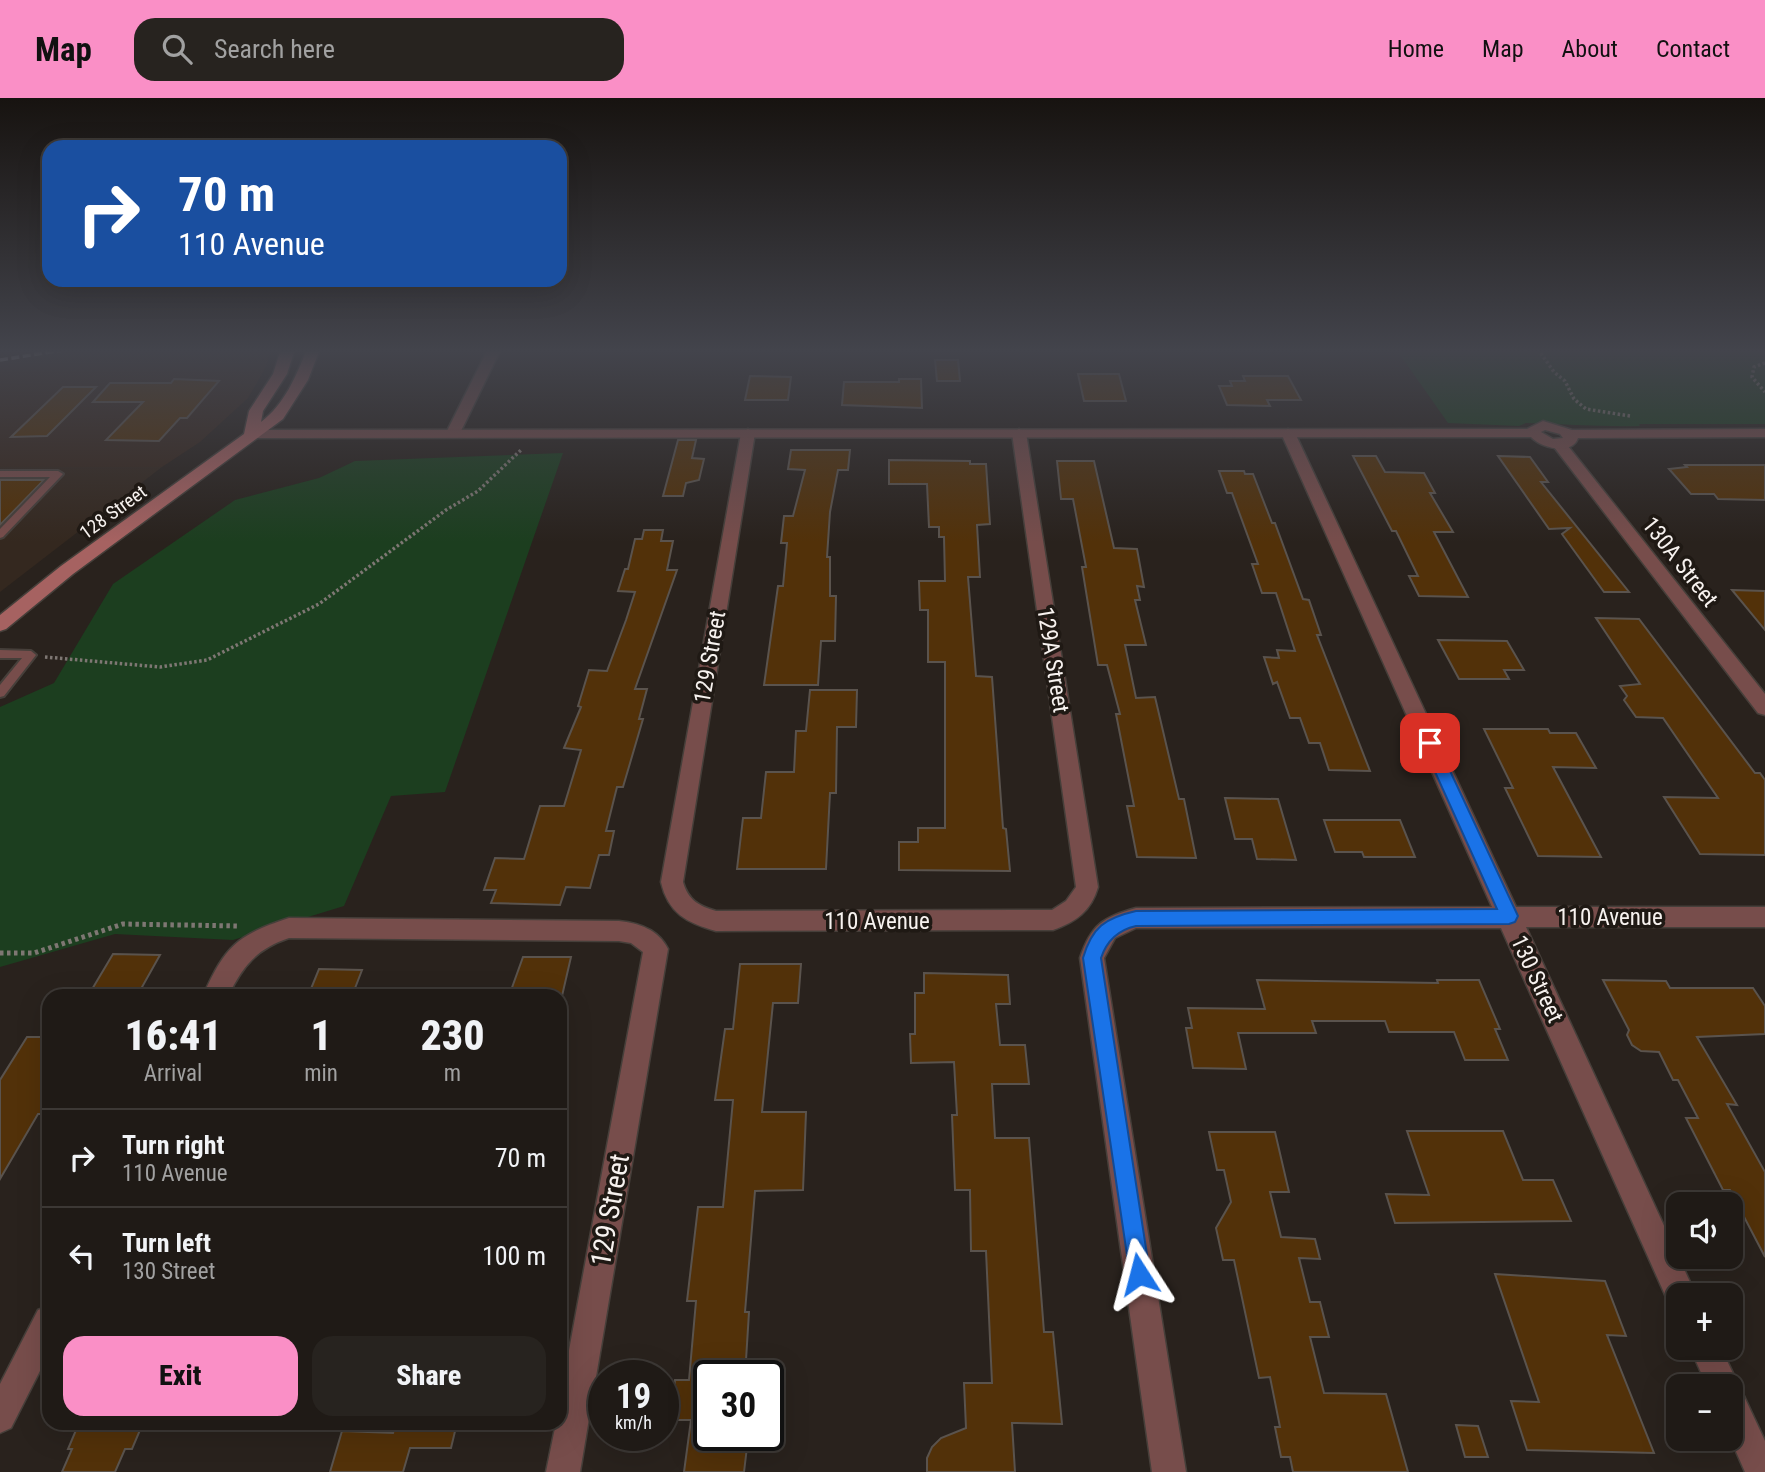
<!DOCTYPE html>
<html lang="en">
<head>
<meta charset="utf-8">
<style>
	:root { --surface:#1f1a16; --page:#27231f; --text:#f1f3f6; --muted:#a1a1a1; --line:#3c3835; --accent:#fa8fc6 }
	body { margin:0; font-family:"Roboto Condensed",sans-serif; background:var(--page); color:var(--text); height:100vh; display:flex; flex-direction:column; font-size:26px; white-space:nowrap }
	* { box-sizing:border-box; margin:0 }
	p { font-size:23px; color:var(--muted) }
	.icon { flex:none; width:38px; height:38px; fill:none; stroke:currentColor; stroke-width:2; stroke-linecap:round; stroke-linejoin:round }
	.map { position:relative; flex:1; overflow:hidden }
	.panel { position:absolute; left:42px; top:891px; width:525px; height:441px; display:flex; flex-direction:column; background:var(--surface); border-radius:21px; box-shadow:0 7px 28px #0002,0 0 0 2px var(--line) }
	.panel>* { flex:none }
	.banner { position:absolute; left:42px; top:42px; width:525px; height:147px; border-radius:21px; box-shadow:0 7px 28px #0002,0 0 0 2px var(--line); background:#1a4fa0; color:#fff; overflow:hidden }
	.fabs { position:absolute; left:1666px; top:1094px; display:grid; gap:14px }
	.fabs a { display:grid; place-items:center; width:77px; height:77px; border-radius:14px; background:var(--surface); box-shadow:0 7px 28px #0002,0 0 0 2px var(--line); font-size:35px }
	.speed { position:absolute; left:588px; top:1262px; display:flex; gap:14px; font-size:35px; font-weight:700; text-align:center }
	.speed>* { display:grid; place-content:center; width:91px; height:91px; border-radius:50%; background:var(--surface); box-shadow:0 7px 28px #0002,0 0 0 2px var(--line); line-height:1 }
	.speed small { font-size:18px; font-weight:400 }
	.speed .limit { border:4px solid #111; border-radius:10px; background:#fff; color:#111 }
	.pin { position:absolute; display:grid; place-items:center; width:60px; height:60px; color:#fff; margin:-30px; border-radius:14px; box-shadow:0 4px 10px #0006 }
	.me { position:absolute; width:77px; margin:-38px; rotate:351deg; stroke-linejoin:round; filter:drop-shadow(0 0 5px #0008) }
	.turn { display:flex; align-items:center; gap:24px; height:147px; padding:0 21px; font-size:32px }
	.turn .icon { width:91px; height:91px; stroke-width:2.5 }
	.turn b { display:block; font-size:49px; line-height:60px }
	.eta { display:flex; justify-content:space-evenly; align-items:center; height:119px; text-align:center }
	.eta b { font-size:42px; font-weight:800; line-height:49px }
	.action { display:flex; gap:14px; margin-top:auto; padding:14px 21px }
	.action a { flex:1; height:80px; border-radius:21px; background:var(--accent); color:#111; font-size:28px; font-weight:800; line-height:80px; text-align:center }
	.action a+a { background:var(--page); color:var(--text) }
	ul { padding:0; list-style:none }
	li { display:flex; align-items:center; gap:21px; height:98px; padding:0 21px; border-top:2px solid var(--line) }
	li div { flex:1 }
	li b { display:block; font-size:26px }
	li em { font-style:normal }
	header { display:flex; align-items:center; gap:42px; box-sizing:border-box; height:98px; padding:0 35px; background:var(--accent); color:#111 }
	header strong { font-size:33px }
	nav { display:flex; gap:38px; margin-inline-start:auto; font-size:24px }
	.search { width:490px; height:63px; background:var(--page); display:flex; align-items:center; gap:18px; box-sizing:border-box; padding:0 24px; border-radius:21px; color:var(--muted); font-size:26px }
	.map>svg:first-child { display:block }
	.built { fill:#34281f }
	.industrial { fill:#37271d }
	.green { fill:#1c3e1f }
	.building { fill:#523109; stroke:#5a534d; stroke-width:2 }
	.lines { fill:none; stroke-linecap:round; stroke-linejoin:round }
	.service-casing { stroke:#463f3a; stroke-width:4 }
	.minor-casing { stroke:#463f3a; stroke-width:3 }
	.tertiary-casing { stroke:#463f3a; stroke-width:3 }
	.secondary-casing { stroke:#463f3a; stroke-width:3 }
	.path-far1 { stroke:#7e7773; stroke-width:3.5; stroke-dasharray:2.5 2.5; stroke-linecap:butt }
	.path { stroke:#7e7773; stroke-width:5; stroke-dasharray:3.5 3.5; stroke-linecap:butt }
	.service { fill:#774d4b; fill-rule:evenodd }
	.minor { fill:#774d4b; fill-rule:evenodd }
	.tertiary { fill:#774d4b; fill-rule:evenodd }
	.secondary { fill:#a66261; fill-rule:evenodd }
	.rail { stroke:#c3bdba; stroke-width:3.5; stroke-dasharray:8 3.5; stroke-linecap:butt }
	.route { fill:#1a73e8; stroke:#114b97; stroke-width:2 }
	.labels { text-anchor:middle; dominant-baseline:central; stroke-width:7; stroke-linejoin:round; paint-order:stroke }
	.far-street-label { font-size:19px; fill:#f7f2ef; stroke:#1f1914 }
	.street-label { font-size:23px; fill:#f7f2ef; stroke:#1f1914 }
	.near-street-label { font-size:28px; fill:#f7f2ef; stroke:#1f1914 }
</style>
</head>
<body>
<header>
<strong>Map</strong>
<div class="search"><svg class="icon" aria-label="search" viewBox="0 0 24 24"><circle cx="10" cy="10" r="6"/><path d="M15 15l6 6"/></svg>Search here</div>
<nav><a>Home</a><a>Map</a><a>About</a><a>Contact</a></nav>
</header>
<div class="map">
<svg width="1765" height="1374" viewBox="0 0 1765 1374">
	<rect width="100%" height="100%" fill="#29221d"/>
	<!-- built -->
	<path class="built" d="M0,369h162l-162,125z"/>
	<!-- industrial -->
	<path class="industrial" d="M0,251h271l-5,18 -18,31 -48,44 -38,25h-162z"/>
	<!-- green -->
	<path class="green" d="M1396,251h369v75h-126l1,2c-38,1 -76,-2 -114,-3l-7,3 -71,-3z
		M563,355l-118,339 -54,4 -47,110 -111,34 -118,-6 -115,33v-260l54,-24 59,-99 122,-84 84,-22 36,-17z"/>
	<!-- building -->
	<path class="building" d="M935,262h23l2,21h-23z
		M1078,276h41l7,27h-42z
		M750,278l41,1 -3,23h-43z
		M1243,278h45l13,24h-34l3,6 -43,-1 -8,-19h13l-2,-5h15z
		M174,281l45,2 -32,37h-7l-21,23 -53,-1 37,-38h-50l17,-19h61z
		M899,281h22l1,29 -80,-3 2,-23h55z
		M63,289h33l-49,49 -36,1z
		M678,342h18l-4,18 12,1 -5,21 -13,3 -3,13h-20z
		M791,352h59l-2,20h-10l-8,42 -3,45h3v39h6l-1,45h-14l-3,44h-54l14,-99h5l4,-43h-6l3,-27h9l12,-46 -17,-1z
		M1353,358h23l9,16 39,1 11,20h-5l23,39h-19l34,65 -49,-1 -10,-20h9l-22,-45h-4z
		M1498,358l32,1 18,25h-7l88,110h-25l-42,-58 8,-6 -21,1z
		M889,362l81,1v3h16l4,60 -13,1 3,52h-12l8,99 16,1 11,151 3,1 4,42 -111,-1v-28h19v-14h27v-166h-17v-52h-8l-1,-29h26l-1,-44h-5v-10h-10l-2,-43h-38z
		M1057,363h37l20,87 23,1 7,38 -7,-1 3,14h-5l11,45h-21l11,53 19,-1 24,102h5l12,59 -59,-1 -10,-51h7l-18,-92h4l-13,-49h-9l-16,-98h4l-13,-68h-12z
		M1685,367h80v35l-47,-1 -4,-5h-23l-22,-25 18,-2z
		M1219,373h25l1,3h8l19,49h3l28,76 6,1 12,35h-4l53,136 -41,-1 -9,-27h-11l-9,-25h-10l-13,-36 -4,2 -9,-27 15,1 -2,-8 18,1 -19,-58h-14l-10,-29h6l-26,-71h-5z
		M0,382h44l-44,45z
		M644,432h19l-2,11h12l-6,29h10l-42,119h12l-8,30h4l-20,68h-6l-11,44h8l-5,24h-10l-9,33 -24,-1 -6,18 -69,-2 5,-13h-12l11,-32 29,1 16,-53h24l17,-56 -17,-2 17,-41 -3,-1 11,-36 18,1 19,-51 9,-28 -17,-1 7,-22h3l7,-30h7z
		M1732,492l33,1v39z
		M1596,520l43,1 116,154h5l5,7v75l-65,-1 -36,-57 54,1 -55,-80 -27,-1 -12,-17 3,-4 -7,-10 20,-2z
		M1438,542l69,1 17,29h-20l5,9h-50z
		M810,592h47l-1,37h-19l-1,66h-6l-4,76h-89l6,-51h18l5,-46h28l2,-41h10z
		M1484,631h64l2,4h26l20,35 -43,-1 48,90 -63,-1 -33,-68h8z
		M1225,700l53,1 18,61 -39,-1 -5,-20h-17z
		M1324,722h76l15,37h-51l-2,-5h-27z
		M113,856l47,1 -23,41h-49z
		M523,859h48l-9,39h-53z
		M740,866h61l-3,39h-25l-11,109h44l-3,78 -48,1 -10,121h4l-4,64h-36v70l38,1 -3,25h-60l7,-52h-20l4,-40h14l7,-79h-9l11,-94h25l10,-107h-18l10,-71h8z
		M319,871l43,1 -10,26h-44z
		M924,875l84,2 2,29h-14l4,41h25l4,39h-37l3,54h34l15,194h9l9,92 -50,-1 3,49h-88v-14l5,-11 9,-9 25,-10 -2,-45h28l-6,-132h-15l-1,-61h-15l-3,-75h5l-3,-53 -43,1 -1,-29h5v-41h9z
		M1257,882l181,3 -1,-3h42l21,49h-5l13,31h-43l-11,-28h-65l-4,-11h-73l4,12h-78l8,36 -53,-1 -7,-40h6l-4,-20 77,1z
		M1603,882l63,1 4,7h83l12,18v28l-68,3 40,68 -10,-1 38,68v85l-35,-67h-7l-37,-72h12l-20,-38h-5l-14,-28 -18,-1 -9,-6 -5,-10 2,-5z
		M27,939h22v77h-11l-38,65v-99z
		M1407,1033h96l20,49h30l18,41 -176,2 -9,-29 43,1z
		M1209,1034h66l14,60h-19l11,45 34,2 5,20 -21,-1 11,44h10l9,35h-19l14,56 62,1 22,78h-115l-3,-15h-9l-6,-30h5l-10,-50 -11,1 -25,-118h-11l-7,-32 15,-26 -7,-32h-7z
		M1495,1176l110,7 21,55 -19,-1 47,118 -127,-3 -16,-49 28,1z
		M79,1325h64l-11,26h-7l-10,23h-53l10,-23h-4z
		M396,1325h61l-6,25h-41l-7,24h-73l12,-41 51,2z
		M1456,1327l22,1 10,31h-23z"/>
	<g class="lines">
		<defs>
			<path id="service" d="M0,373h58l5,3 -60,63 -3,1v-9l50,-52h-50z
				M0,552l31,1 5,4 -32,41 -4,1v-12l22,-27h-22z"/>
			<path id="minor" d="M488,251h13l-41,84 -7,4 -5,-1 -2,-3z
				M748,331l7,4 -72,449c5,18 16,24 33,29l336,-1 14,-9 10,-14 -64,-454 7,-4 7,4 72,454c-7,24 -22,35 -45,43l-337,1c-29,-8 -48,-18 -55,-49l80,-449z
				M1288,331l7,4 221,474h249v20h-239l170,368h-18v14l-8,-3 -169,-378h-365l-21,10 -11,20 82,514h-34l-72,-514c11,-33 23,-41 56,-50l356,-1 -211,-474z
				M1559,342l5,1 201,253v21l-7,-2 -204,-266 -2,-3z
				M289,820l330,3c20,2 40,9 49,28l-88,523h-34l10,-49h4v-24l83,-447 -12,-9 -12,-2 -330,-3c-33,11 -46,28 -61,58h-25c22,-50 34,-61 86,-78z
				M49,1208v47l-38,75 -11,5v-49l38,-74z
				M1690,1250h31l18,38 -2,4 5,2 23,49v31h-20l-15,-34 1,-52h-24z"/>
			<path id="tertiary" d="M1543,323l29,9 193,-1v8l-187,1c-6,18 -37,10 -47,-1l-1280,1 -7,-4 7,-4 1276,-1zM1545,332l15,4 3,4 -10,1 -12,-7z"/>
			<path id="secondary" d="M281,251h14l-8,25 -24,37 -2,11c24,-18 35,-46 46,-73h13l-12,31 -25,39 -210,155 -67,55 -6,2v-16l61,-49 183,-132 5,-23 24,-37z"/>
		</defs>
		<!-- service casing -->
		<use href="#service" class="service-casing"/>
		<!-- minor casing -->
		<use href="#minor" class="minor-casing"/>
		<!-- tertiary casing -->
		<use href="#tertiary" class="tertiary-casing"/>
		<!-- secondary casing -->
		<use href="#secondary" class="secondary-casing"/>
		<!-- path-far1 -->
		<path class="path-far1" d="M1538,251l16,23 11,9 9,18 12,10 44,7
			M1765,265l-11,4 -2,10 13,15
			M45,559l115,10 47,-7 112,-56 127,-94 32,-19 44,-42"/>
		<!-- path -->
		<path class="path" d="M0,855h34l89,-29 116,2"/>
		<!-- service -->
		<use href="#service" class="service"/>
		<!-- minor -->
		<use href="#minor" class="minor"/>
		<!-- tertiary -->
		<use href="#tertiary" class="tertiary"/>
		<!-- secondary -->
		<use href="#secondary" class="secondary"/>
		<!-- rail -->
		<path class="rail" d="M0,262l69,-11"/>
	</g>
	<!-- sky -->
	<linearGradient id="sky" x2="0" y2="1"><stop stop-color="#171310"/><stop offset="0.57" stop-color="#43444c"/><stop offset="1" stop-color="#43444c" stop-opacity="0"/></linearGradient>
	<rect width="1765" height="444" fill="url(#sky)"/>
	<!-- route -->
	<path class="route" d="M1430,639l7,6 81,173 -3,6 -6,2 -373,2c-18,4 -29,14 -35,32l49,316 -3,8 -8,3 -8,-3 -48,-324c9,-31 22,-40 53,-47l361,-2 -75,-166z"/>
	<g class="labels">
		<!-- far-street labels -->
		<g class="far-street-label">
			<text transform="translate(113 414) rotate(-36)">128 Street</text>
		</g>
		<!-- street labels -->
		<g class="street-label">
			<text transform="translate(1680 464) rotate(52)">130A Street</text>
			<text transform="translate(710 559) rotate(-80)">129 Street</text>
			<text transform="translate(1053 562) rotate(81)">129A Street</text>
			<text x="1610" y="819">110 Avenue</text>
			<text x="877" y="823">110 Avenue</text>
			<text transform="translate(1537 881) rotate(65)">130 Street</text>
		</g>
		<!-- near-street labels -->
		<g class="near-street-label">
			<text transform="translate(610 1112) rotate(-80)">129 Street</text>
		</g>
	</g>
</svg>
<div class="fabs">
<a><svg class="icon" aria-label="sound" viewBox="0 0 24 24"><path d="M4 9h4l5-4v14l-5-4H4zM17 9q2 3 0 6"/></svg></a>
<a>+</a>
<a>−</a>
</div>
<div class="speed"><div>19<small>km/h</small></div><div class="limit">30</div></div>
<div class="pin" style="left:1430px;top:645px;background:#d93025"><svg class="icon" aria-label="arrive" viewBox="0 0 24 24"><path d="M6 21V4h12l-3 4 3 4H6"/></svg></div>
<svg class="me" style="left:1139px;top:1176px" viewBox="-20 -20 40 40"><path d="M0-17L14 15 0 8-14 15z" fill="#1a73e8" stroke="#fff" stroke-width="4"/></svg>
<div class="banner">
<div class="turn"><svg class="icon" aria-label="right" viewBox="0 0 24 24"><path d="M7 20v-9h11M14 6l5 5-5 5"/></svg><div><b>70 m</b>110 Avenue</div></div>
</div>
<section class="panel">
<div class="eta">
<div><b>16:41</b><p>Arrival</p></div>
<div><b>1</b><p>min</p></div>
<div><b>230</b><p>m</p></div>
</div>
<ul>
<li><svg class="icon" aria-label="right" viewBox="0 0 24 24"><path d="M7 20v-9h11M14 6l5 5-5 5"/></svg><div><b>Turn right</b><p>110 Avenue</p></div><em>70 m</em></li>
<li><svg class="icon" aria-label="left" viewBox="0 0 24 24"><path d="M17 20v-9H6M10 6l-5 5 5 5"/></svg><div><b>Turn left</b><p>130 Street</p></div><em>100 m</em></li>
</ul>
<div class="action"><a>Exit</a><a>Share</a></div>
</section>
</div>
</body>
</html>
